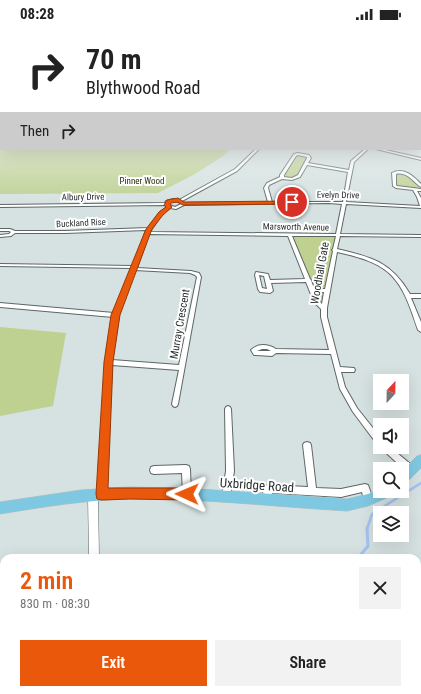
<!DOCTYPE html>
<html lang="en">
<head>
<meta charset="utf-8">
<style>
	:root { --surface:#fff; --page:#f2f2f2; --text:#222; --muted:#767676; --accent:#ea580c }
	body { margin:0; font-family:"Roboto Condensed",sans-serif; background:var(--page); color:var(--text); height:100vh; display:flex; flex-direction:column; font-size:15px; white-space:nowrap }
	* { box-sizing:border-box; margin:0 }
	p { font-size:13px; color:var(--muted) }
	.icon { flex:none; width:22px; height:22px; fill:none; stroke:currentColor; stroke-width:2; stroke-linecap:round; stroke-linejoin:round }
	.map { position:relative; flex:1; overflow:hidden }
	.drawer { position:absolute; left:0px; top:526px; width:421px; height:140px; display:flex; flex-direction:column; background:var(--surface); border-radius:12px 12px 0 0; box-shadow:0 4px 16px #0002 }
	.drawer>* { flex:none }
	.top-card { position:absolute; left:0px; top:0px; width:421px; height:122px; box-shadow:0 4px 16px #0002; background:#fff; color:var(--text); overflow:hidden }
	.needle { width:26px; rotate:22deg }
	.tools { position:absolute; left:373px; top:346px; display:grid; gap:8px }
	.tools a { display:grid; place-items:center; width:36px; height:36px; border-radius:0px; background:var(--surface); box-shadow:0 4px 16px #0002; font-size:20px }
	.pin { position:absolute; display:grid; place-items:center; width:34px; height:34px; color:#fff; margin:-17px; border:2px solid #fff; border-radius:50%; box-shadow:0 1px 4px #0007 }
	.me { position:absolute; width:44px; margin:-22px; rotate:271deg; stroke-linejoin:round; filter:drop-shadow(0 0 3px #0008) }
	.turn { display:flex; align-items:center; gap:14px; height:84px; padding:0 20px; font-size:18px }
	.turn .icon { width:52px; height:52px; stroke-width:2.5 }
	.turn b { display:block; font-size:28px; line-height:34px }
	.then { display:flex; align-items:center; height:38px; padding:0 20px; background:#0003; gap:8px; font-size:15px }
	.round { display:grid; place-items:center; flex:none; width:42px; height:42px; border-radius:0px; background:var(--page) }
	.overview { display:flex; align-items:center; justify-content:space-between; height:68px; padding:0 20px }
	h1 { font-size:24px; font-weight:600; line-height:30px; color:var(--accent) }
	.primary-button { display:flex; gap:8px; margin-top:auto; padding:8px 20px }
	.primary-button a { flex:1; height:46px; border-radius:0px; background:var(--accent); color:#fff; font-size:16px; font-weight:600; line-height:46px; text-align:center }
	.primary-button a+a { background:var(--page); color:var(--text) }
	.status { display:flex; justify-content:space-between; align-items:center; height:28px; padding:0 20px; background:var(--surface); direction:ltr }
	.status svg { height:11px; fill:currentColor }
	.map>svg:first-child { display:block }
	.green { fill:#bed191 }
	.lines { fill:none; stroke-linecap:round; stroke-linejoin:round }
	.stream-far1 { stroke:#a4c2f3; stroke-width:2.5 }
	.stream { stroke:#a4c2f3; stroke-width:3 }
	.minor-casing { stroke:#5c6766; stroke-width:2 }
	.tertiary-casing { stroke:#5c6766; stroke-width:1 }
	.primary-casing { stroke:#bbbdbd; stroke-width:1 }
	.minor { fill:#fff; fill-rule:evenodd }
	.tertiary { fill:#fff; fill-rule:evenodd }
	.primary { fill:#7fc8e1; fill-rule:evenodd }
	.route { fill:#ea580c; stroke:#983908 }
	.labels { text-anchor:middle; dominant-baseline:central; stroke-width:4; stroke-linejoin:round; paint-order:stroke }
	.far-park-label { font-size:9px; fill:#273006; stroke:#fff }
	.far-street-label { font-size:9px; fill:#2b3030; stroke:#fff }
	.street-label { font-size:11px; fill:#2b3030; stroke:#fff }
	.near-street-label { font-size:13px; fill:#2b3030; stroke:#fff }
</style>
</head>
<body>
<div class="status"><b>08:28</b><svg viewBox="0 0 49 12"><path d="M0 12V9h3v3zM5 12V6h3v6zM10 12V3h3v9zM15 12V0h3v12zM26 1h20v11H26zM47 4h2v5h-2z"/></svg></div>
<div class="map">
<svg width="421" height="666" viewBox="0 0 421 666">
	<rect width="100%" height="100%" fill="#d6e2e1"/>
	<!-- green -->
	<path class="green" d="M0,108l1,13h229l-7,7 -28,18 -37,19 -158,1z
		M299,127l9,2 -11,20 -8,1 -3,-1 -2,-3 12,-18z
		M396,145h9l16,15 -2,2 -23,-4z
		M290,207h48l-14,73 -7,-6z
		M0,299l66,6 -13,73 -53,10z"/>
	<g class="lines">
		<!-- stream-far1 -->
		<path class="stream-far1" d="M367,501l5,-15 49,-31"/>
		<!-- stream -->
		<path class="stream" d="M358,530l10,-12 -1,-18
			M300,666l1,-4"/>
		<defs>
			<path id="minor" d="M0,89h1v2h-1z
				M256,121h3l-22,22 -55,30 2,2 84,-1 -4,-14 3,-5 13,-6v-2l14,-21 4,-1 11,2 2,3 -3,5 41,7 2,-9 14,-12h3l-14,13 -8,40 74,4 -3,-9 -4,-7 -17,-2 -3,-2 -1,-13c12,-6 21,3 29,11v3c-8,-5 -14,-16 -25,-13v11l1,1 24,3v2h-4l4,7v10l-75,-4 -6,30 81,1v2l-81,-1 -3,13c35,8 54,13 73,45h11v4h-10l10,24v10l-3,-2c-17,-52 -25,-66 -81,-78l-10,56v9l13,50 14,1 1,2 -1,2h-13l4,15 12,21 23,29v8l-3,-1 -24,-32 -13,-23 -9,-35 -55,-1 -4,3 -16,-1h-2l-3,-5c7,-7 17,-6 25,-1l53,1 -8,-33v-8l-7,-7 -8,-20 -35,1 2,8 -3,2 -10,-1 -2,-3 -3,-14 1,-3 12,2 2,6 35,-1 -17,-43 -139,-2 -12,34 54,3 8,2 2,4 -23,127 -1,2 -2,1 -2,-1 -1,-2 7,-34 -67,-5 -6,129 -1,3 -3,1 -3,-1 -1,-3 8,-132 7,-45 -113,-10v-4l114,10 18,-45 -132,-2v-2l133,2 13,-36 -81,3h-50l-4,3 -11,1v-2l9,-1 2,-2 -2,-1h-9v-2h10l5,2h50l83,-3 12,-16 7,-5 -1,-2 -166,2v-2l165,-2 1,-2 7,-2 6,1 56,-31zM298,127l9,2v1l-9,17 -6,3 -8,-1v-2l12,-19zM307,137l41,7 -5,30h-71l-4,-14 1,-3 13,-6 10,1 8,-3zM173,173l6,1 2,2 -6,3 -5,-2 -1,-2zM329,175l13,1 -6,30 -186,-2 12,-18 8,-6 6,1 8,-4zM292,208h44l-3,13 -1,1 1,1 -8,38h-11l-3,-9 -1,-1zM135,242l55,3 5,2 2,2 -18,88 -67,-5 7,-45zM259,247l5,1 3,13 -5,-1zM315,264h9l-2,12 -3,-3zM262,321h5l4,2h-14z
				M376,121h5l40,9v2z
				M228,378l2,1 1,2 3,62 -4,26 -1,3 -3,1 -3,-1 -1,-3 4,-26 -1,-62 1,-2z
				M307,414l3,1 1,2 5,43 25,1 24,-5 3,1c2,5 5,13 3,18l-3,1 -3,-1 -3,-11 -21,5 -69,-4 -2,10 -3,1 -3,-1c-2,-5 -1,-12 1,-17l3,-1 40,2 -5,-42 1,-2z
				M381,419h9l24,20 1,3 -1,3 -3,1 -3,-1 -26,-24z
				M186,437l3,1 1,3 1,25 -1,3 -3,1 -3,-1 -1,-3 -1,-21 -28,1 -3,-1 -1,-3 1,-3 3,-1z"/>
			<path id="tertiary" d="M93,462l3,2 2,3 1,63h-10l-1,-63 2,-3z
				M91,662h12v4h-12z"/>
			<path id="primary" d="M421,427v13l-15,15 -4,2v-14l15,-15z
				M129,459l55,1 163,11 21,-5 12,-5v2h15l-2,4 -25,11 -21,5c-72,-4 -145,-13 -218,-12 -43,1 -86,8 -129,15v-12l81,-12z"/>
		</defs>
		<!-- minor casing -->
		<use href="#minor" class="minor-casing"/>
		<!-- tertiary casing -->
		<use href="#tertiary" class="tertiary-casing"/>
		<!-- primary casing -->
		<use href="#primary" class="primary-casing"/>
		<!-- minor -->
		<use href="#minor" class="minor"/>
		<!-- tertiary -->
		<use href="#tertiary" class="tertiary"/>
		<!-- primary -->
		<use href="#primary" class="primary"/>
	</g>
	<!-- sky -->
	<linearGradient id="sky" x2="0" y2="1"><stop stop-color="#8dbaec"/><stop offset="0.47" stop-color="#edf2f2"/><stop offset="1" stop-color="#edf2f2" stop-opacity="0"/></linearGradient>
	<rect width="421" height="176" fill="url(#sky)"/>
	<!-- route -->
	<path class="route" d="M178,170l6,4 108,-1 3,1 -3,2 -109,1 -6,-3 -6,1 -1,1 2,3 -9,8 -11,14 -32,86 -7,47 -5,126h79l5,2 1,4 -1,5 -5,1 -57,-1 -28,1 -5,-1 -1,-5 8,-132 7,-47 35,-86 13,-17 7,-5 -2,-2 3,-5z"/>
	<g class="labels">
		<!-- far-park labels -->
		<g class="far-park-label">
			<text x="142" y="153">Pinner Wood</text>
		</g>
		<!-- far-street labels -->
		<g class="far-street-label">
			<text transform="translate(338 167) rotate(1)">Evelyn Drive</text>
			<text transform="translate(83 169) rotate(-1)">Albury Drive</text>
			<text transform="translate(81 195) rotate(-3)">Buckland Rise</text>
			<text transform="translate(296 199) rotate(1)">Marsworth Avenue</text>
		</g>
		<!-- street labels -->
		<g class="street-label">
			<text transform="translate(320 245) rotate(-80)">Woodhall Gate</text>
			<text transform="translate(180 296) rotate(-80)">Murray Crescent</text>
		</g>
		<!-- near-street labels -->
		<g class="near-street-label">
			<text transform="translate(257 457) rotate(4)">Uxbridge Road</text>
		</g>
	</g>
</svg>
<div class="tools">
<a><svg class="needle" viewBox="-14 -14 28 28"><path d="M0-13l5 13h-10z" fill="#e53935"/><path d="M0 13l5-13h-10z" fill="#767676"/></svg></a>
<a><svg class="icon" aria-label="sound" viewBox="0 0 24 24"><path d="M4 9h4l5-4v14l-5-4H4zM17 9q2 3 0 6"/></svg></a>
<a><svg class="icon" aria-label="search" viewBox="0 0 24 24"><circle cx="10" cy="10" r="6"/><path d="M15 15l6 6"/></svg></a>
<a><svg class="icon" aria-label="layers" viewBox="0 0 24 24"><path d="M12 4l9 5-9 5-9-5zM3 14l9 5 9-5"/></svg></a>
</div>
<div class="pin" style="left:292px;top:174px;background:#d93025"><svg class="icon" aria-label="arrive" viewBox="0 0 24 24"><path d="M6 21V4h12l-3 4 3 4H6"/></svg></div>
<svg class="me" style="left:187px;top:466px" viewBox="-20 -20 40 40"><path d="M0-17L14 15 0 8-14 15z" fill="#ea580c" stroke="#fff" stroke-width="4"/></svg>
<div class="top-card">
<div class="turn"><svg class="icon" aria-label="right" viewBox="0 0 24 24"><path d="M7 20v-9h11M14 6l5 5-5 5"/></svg><div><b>70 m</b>Blythwood Road</div></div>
<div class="then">Then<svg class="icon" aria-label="right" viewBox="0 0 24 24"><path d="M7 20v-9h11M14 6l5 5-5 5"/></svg></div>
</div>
<section class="drawer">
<div class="overview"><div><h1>2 min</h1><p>830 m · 08:30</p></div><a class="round"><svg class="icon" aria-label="close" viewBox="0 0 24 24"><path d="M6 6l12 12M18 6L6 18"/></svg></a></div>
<div class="primary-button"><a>Exit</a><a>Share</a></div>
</section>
</div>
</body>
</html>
